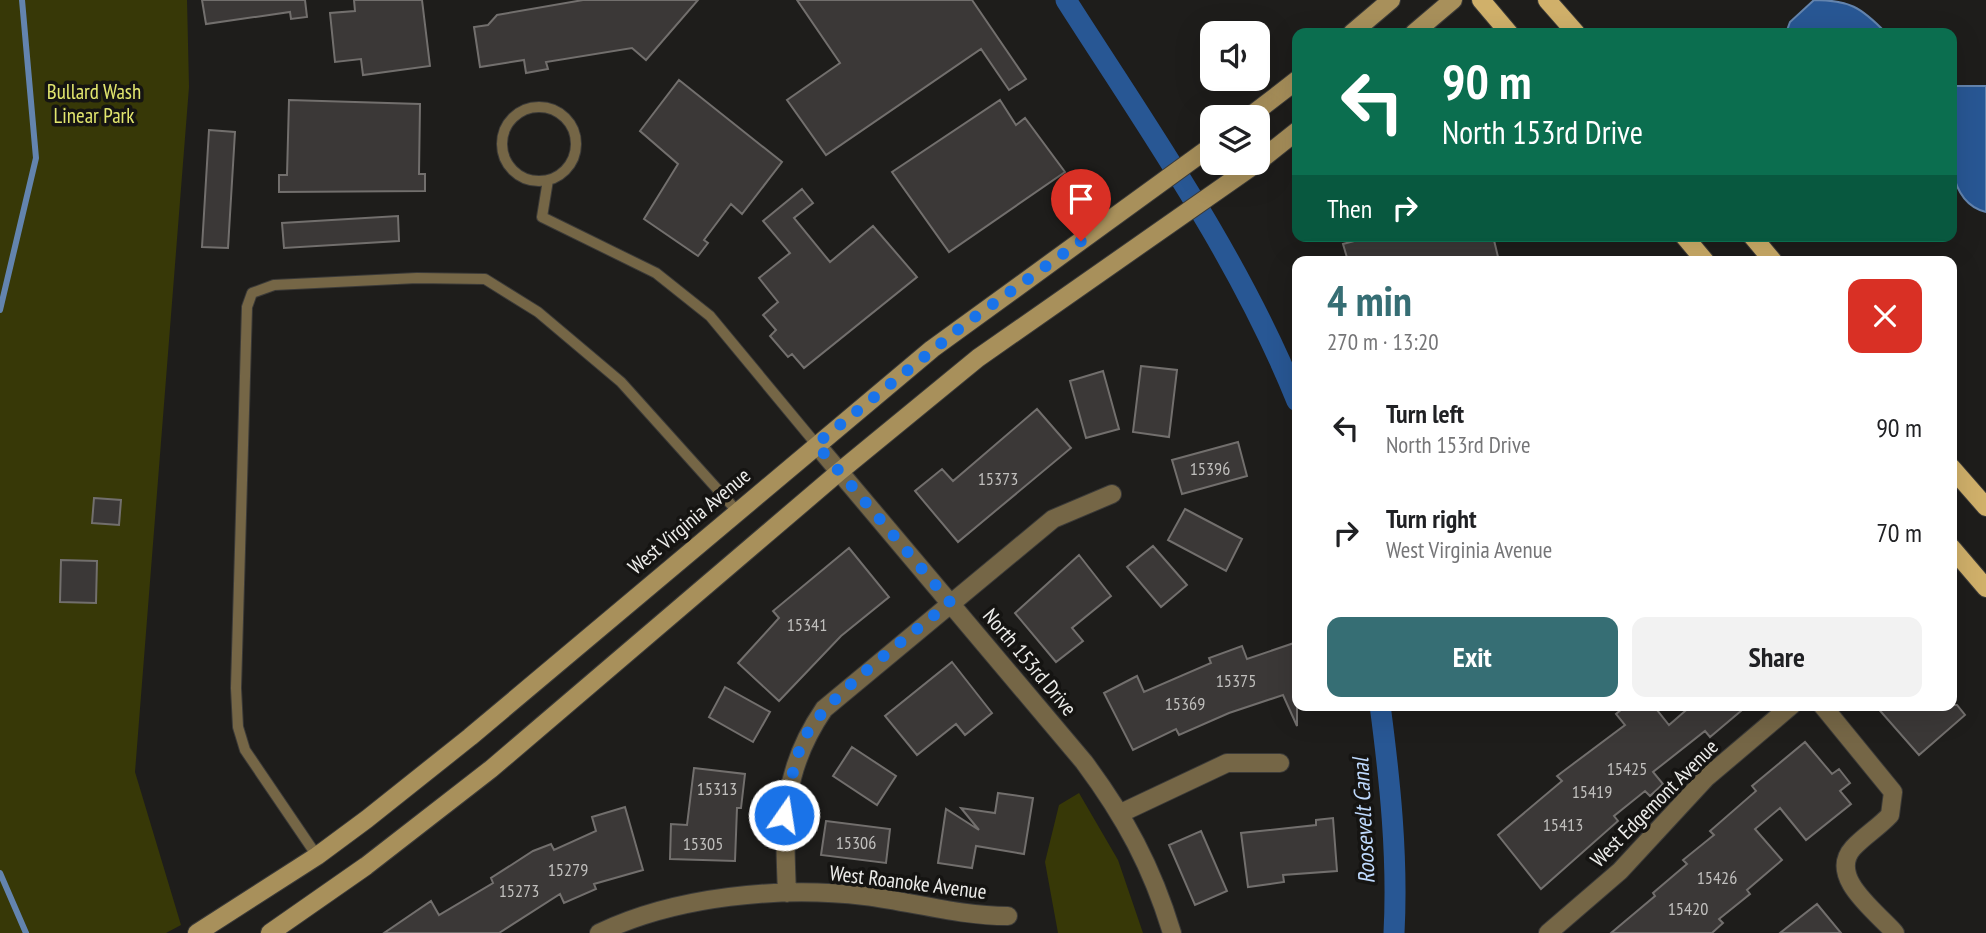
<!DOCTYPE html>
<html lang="en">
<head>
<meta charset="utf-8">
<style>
	:root { --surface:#fff; --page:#f2f2f2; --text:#202124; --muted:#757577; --accent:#366e74 }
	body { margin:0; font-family:"PT Sans Narrow",sans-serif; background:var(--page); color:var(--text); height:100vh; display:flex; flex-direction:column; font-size:26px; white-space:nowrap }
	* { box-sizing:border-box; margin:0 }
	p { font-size:23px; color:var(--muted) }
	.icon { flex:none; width:38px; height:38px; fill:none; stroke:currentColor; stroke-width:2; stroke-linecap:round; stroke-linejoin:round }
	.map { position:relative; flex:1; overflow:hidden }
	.side { position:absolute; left:1292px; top:256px; width:665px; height:455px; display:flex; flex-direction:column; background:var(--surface); border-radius:14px; box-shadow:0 7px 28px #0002 }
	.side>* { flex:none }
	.hud { position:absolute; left:1292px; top:28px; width:665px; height:214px; border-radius:14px; box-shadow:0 7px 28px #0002; background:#0b6e4f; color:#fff; overflow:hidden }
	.fabs { position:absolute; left:1200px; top:21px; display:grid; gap:14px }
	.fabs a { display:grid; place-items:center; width:70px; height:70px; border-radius:14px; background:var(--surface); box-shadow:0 7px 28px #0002; font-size:35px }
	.pin { position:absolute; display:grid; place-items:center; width:60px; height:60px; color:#fff; margin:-72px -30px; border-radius:50% 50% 50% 0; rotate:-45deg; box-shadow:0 0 7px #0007 }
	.pin .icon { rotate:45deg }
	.me { position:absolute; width:77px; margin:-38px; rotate:13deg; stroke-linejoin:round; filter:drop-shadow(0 0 5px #0008) }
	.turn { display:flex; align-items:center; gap:24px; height:147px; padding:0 35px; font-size:32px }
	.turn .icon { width:91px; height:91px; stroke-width:2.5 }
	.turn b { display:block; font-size:49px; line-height:60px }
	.then { display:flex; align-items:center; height:66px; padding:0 35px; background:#0003; gap:14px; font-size:26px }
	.round { display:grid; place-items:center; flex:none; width:74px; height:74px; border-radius:14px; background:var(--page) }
	.headline { display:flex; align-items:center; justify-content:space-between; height:119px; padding:0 35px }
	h1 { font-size:42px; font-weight:600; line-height:52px; color:var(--accent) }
	.primary-button { display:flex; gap:14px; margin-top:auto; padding:14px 35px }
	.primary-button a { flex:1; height:80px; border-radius:14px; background:var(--accent); color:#fff; font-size:28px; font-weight:600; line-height:80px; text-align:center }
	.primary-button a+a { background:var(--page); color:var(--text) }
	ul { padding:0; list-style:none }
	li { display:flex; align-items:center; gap:21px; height:105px; padding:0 35px }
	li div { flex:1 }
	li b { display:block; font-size:26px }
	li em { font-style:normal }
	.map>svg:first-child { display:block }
	.green { fill:#373807 }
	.water { fill:#285794; stroke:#6384ae; stroke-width:2 }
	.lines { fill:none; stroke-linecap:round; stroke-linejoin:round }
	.stream { stroke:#6384ae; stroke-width:6 }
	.canal { stroke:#285794; stroke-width:21 }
	.building { fill:#3b3837; stroke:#726f6d; stroke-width:2 }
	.lane-casing { stroke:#3b3a38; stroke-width:12 }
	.street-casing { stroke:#3b3a38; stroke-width:20 }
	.secondary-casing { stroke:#3b3a38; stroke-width:20 }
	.primary-casing { stroke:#3b3a38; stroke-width:20 }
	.lane { stroke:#756646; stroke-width:10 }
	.street { stroke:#756646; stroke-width:18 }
	.secondary { stroke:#a8905b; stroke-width:18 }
	.primary { stroke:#d0b06a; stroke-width:18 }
	.route { stroke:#1a73e8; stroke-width:12; stroke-dasharray:0 21.6 }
	.labels { text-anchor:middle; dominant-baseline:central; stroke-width:7; stroke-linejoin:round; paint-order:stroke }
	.number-label { font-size:18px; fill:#c0bfbd }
	.park-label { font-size:21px; fill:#e2e66e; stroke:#151412 }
	.street-label { font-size:21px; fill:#ececea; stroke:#151412 }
	.water-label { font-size:23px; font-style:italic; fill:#bfdafe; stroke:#151412 }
</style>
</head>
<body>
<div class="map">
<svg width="1986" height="933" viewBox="0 0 1986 933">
	<rect width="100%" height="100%" fill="#1e1d1b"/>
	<!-- green -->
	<path class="green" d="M0,0h187l2,87 -54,685 46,153 -15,8h-166z
		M1079,793l39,67 25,73h-85l-13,-71 14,-57z"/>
	<!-- water -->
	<path class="water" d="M1814,0c35,0 47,7 72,33h-100l4,-11z
		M1951,86h35v126c-48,-11 -35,-90 -35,-126z"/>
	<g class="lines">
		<!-- stream -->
		<path class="stream" d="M0,310l36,-152 -14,-158
			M0,873l26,60"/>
		<!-- canal -->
		<path class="canal" d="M1066,0c83,130 173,257 231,401
			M1380,705c10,76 18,152 14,228"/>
	</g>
	<!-- building -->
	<path class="building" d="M202,0h103l2,17 -16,2 -1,-7 -84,12z
		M354,0h68l8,66 -67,9 -2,-16 -26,3 -5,-49 25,-2z
		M583,0h115l-52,60 -14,-12 -86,14 2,7 -22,4 -2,-13 -44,7 -6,-40 14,-2 9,-10z
		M797,0h175l54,79 -17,11 -28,-41 -155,106 -39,-55 53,-37z
		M679,80l103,82 -40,52 -11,-10 -27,36 4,3 -10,13 -54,-37 34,-55 -38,-33z
		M289,100l131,4 -1,70h6v17l-146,1v-17h8z
		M1000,100l16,25 9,-7 40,54 -116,80 -57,-80z
		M209,130l26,2 -7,116 -26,-1z
		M802,189l11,14 -19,15 36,44 43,-36 44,51 -113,91 -12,-14 -4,3 -18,-21 6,-6 -13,-15 15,-13 -19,-24 31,-25 -27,-32z
		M398,216l1,25 -115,7 -2,-25z
		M1357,236h136l6,25h-151l-5,-17 15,-4z
		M1141,366l36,4 -8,67 -36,-5z
		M1103,371l16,58 -33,9 -16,-57z
		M1037,409l34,39 -113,94 -43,-51 27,-22 11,12z
		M1238,442l9,34 -65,18 -10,-34z
		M94,498l27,2 -2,25 -27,-2z
		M1185,509l57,30 -16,32 -58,-31z
		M1153,546l34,39 -26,22 -34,-40z
		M849,548l40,49 -48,39 -62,65 -41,-38 41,-45 -6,-7z
		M1079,555l32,41 -39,32 11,13 -27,21 -41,-49z
		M61,560l36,1 -1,42 -36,-1z
		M1297,642v84l-14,-31 -54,18 -50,22 -3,-6 -43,21 -29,-57 33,-17 7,16 67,-29 -2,-5 33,-12 5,13z
		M952,662l40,51 -27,22 -9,-11 -39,31 -32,-39z
		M725,687l45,25 -17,30 -44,-25z
		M1627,705h26l16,20 23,-20h56l-38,32 -5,-6 -52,41 10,12 -13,12 -5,-5 -31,25 4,5 -77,68 -43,-54 64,-54 -5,-5 68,-51 -9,-11z
		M1875,705h82l8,10 -46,40z
		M1805,742l27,32 7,-5 11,14 -10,8 11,13 -45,36 -26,-32 -25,21 27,31 -35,30 3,4 -31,25 4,4 -11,10h-101l44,-37 -2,-3 34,-29 -4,-4 31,-25 -4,-4 46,-40 -4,-5z
		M852,747l44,29 -19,29 -44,-29z
		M694,768l51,6 -4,34h-4l-2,53 -65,-2 1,-35 16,1z
		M998,793l35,5 -9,56 -48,-8 -4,22 -34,-5 8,-54 33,21 -18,-22 34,5z
		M625,807l18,63 -49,14 2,5 -32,14 -4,-9 -61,39h-115l47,-32 8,14 54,-32 -2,-5 42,-27 18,-7 3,6 42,-19 -4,-14z
		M1333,818l4,53 -54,4 1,7 -36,5 -7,-54 75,-8v-5z
		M826,821l64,8 -4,34 -65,-8z
		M1201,831l26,60 -32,14 -26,-60z
		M1817,904l24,29h-61z"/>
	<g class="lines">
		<defs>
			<path id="lane" d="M502 144a37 37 0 1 1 74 0a37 37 0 1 1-74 0Z
				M548,180l-6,37 114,56 54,43 106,128
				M317,856l-72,-106 -7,-23 -2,-39 11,-381 5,-14 22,-8 143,-7 68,1 53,33 83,70 116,129"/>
			<path id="street" d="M816,444l268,318c41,55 68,105 88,171
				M1822,705l71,87 -3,23c-11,12 -26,21 -37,33 -26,29 24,64 42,85
				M1121,813l106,-50h53
				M787,893c-3,-73 -6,-121 37,-184l229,-190 59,-25
				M599,933c77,-37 182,-47 266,-37 48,6 94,20 143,20
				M1548,933l72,-62 86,-93 86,-73"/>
			<path id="secondary" d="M1352,33l39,-33
				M1414,33l39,-33
				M1249,117l48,-37
				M1258,162l39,-31
				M197,933l120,-77 50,-37 103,-82 462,-388 281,-204
				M270,933l96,-67 125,-97 348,-297 139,-114 279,-195"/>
			<path id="primary" d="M1481,0l28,33
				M1547,0l29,33
				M1684,236l21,25
				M1752,236l21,25
				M1951,467l35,40
				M1951,547l35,41"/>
		</defs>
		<!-- lane casing -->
		<use href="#lane" class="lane-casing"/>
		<!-- street casing -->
		<use href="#street" class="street-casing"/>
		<!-- secondary casing -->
		<use href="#secondary" class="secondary-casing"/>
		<!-- primary casing -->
		<use href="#primary" class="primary-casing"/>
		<!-- lane -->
		<use href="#lane" class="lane"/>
		<!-- street -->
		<use href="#street" class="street"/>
		<!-- secondary -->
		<use href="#secondary" class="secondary"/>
		<!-- primary -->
		<use href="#primary" class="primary"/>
	</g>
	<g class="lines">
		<!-- route -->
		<path class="route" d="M784,815c6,-26 9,-54 21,-78 20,-40 108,-103 145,-135l-134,-158 149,-120 116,-83"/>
	</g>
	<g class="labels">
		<!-- number labels -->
		<g class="number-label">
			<text x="1210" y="468">15396</text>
			<text x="998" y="478">15373</text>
			<text x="807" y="624">15341</text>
			<text x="1236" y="680">15375</text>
			<text x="1185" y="703">15369</text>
			<text x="1627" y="768">15425</text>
			<text x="717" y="788">15313</text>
			<text x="1592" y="791">15419</text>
			<text x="1563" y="824">15413</text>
			<text x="856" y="842">15306</text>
			<text x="703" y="843">15305</text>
			<text x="568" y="869">15279</text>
			<text x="1717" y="877">15426</text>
			<text x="519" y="890">15273</text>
			<text x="1688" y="908">15420</text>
		</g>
		<!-- park labels -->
		<g class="park-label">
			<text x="94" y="91">Bullard Wash<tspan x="94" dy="24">Linear Park</tspan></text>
		</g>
		<!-- street labels -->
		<g class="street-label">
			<text transform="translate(689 521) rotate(-40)">West Virginia Avenue</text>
			<text transform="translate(1030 662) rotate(50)">North 153rd Drive</text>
			<text transform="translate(1654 803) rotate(-45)">West Edgemont Avenue</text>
			<text transform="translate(908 882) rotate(7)">West Roanoke Avenue</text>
		</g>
		<!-- water labels -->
		<g class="water-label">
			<text transform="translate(1363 821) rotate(-93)">Roosevelt Canal</text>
		</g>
	</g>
</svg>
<div class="fabs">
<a><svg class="icon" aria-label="sound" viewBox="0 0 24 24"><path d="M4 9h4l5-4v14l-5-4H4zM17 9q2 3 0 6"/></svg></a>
<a><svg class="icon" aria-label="layers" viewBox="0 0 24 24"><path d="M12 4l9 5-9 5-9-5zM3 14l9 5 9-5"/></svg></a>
</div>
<div class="pin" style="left:1081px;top:241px;background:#d93025"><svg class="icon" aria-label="arrive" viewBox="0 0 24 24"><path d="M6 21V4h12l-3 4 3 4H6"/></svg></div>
<svg class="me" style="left:784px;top:815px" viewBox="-20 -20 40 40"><circle r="17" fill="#1a73e8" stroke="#fff" stroke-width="3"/><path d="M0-11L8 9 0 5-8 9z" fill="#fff"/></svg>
<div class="hud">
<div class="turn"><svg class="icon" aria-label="left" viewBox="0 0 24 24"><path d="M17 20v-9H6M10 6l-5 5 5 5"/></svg><div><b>90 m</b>North 153rd Drive</div></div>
<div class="then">Then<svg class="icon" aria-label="right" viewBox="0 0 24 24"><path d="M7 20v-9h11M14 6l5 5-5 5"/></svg></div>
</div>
<section class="side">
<div class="headline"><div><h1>4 min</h1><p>270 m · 13:20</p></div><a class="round" style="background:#d93025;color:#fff"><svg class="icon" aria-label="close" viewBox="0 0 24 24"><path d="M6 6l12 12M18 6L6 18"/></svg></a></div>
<ul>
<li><svg class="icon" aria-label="left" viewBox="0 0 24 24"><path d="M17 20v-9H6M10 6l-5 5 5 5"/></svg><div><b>Turn left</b><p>North 153rd Drive</p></div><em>90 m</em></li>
<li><svg class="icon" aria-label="right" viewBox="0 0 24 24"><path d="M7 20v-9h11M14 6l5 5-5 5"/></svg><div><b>Turn right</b><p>West Virginia Avenue</p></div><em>70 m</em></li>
</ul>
<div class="primary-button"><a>Exit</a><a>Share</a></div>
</section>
</div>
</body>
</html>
